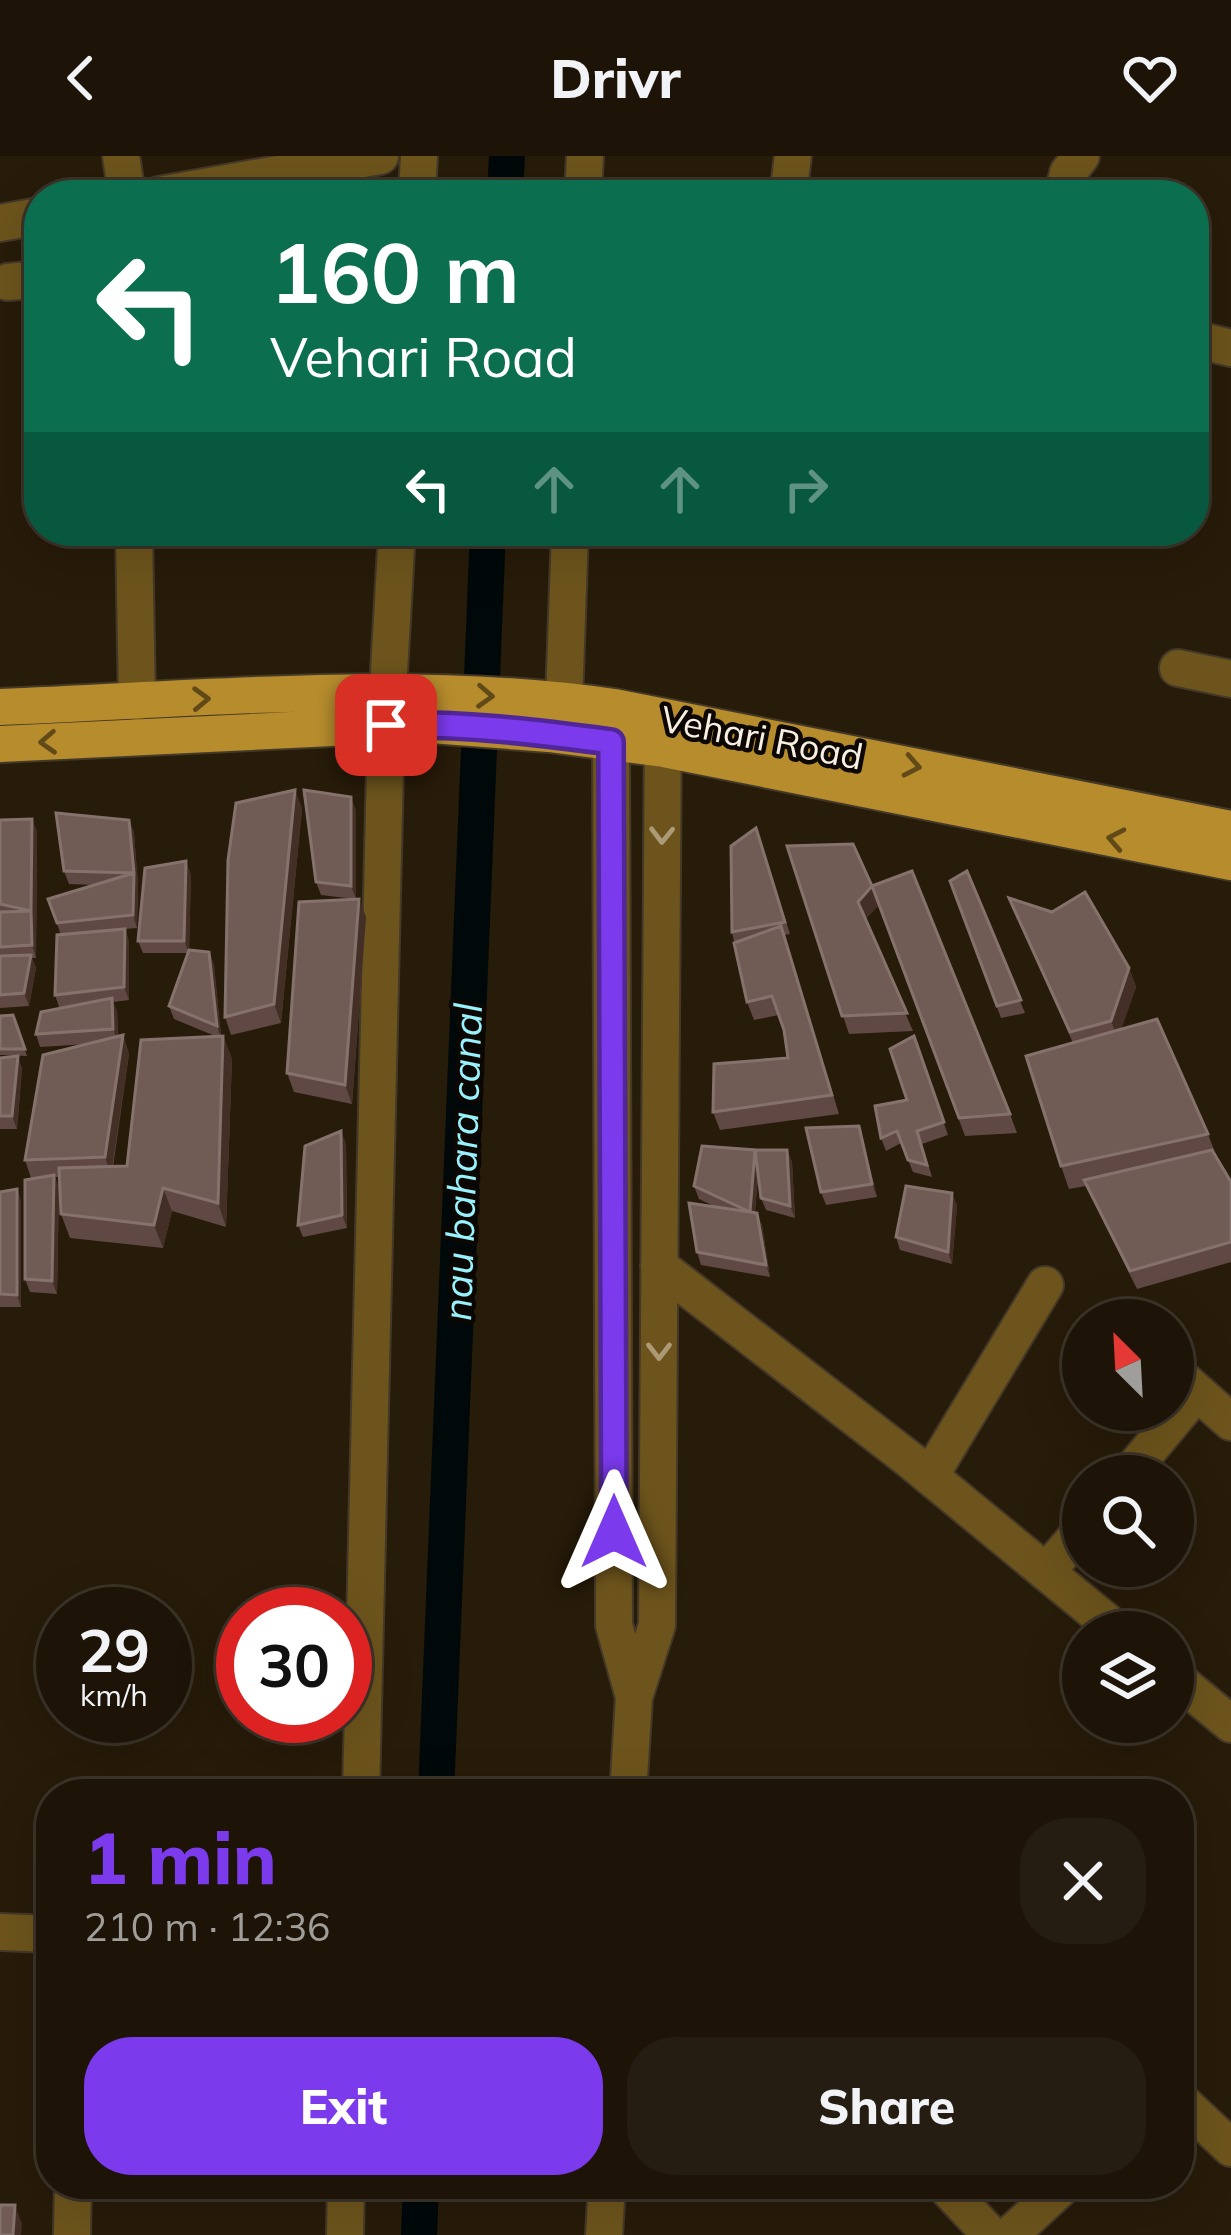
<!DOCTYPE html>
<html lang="en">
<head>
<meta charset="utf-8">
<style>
	:root { --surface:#1d1407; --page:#251d11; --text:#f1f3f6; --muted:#a09e9b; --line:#3b3328; --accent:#7c3aed }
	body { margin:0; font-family:Mulish,sans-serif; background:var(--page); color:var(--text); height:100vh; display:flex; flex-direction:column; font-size:45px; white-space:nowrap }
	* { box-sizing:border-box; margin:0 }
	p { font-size:39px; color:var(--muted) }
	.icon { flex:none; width:66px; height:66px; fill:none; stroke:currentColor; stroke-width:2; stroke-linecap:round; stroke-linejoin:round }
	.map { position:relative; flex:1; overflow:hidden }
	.details { position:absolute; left:36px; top:1623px; width:1158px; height:420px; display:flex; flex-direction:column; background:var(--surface); border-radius:48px; box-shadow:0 12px 48px #0002,0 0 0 3px var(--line) }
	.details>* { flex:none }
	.guide { position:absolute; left:24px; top:24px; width:1185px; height:366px; border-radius:48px; box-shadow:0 12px 48px #0002,0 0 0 3px var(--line); background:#0b6e4f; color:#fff; overflow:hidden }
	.needle { width:78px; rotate:336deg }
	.fabs { position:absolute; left:1062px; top:1143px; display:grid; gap:24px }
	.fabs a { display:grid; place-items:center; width:132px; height:132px; border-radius:50%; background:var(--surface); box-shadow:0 12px 48px #0002,0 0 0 3px var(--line); font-size:60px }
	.speed { position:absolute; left:36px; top:1431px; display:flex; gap:24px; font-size:60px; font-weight:700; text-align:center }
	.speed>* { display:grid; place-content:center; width:156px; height:156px; border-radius:50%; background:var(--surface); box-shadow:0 12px 48px #0002,0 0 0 3px var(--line); line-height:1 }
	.speed small { font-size:30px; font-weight:400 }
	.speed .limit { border:18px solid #d22; background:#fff; color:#111 }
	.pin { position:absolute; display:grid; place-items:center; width:102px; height:102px; color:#fff; margin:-51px; border-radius:24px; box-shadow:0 6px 18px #0006 }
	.me { position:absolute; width:132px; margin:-66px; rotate:0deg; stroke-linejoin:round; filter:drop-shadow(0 0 9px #0008) }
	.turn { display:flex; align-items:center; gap:42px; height:252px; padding:0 48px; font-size:54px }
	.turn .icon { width:156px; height:156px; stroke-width:2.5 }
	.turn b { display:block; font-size:84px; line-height:102px }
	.lanes { display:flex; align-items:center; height:114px; padding:0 48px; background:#0003; justify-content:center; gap:60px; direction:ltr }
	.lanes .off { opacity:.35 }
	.round { display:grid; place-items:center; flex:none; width:126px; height:126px; border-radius:48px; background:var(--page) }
	.summary { display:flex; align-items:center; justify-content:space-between; height:204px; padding:0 48px }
	h1 { font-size:72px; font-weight:800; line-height:90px; color:var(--accent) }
	.cta { display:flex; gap:24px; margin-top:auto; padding:24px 48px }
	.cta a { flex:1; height:138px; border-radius:48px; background:var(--accent); color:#fff; font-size:48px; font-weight:800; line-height:138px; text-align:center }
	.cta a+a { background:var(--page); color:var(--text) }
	header { display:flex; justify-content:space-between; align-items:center; height:156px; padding:0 48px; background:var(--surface); font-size:54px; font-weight:800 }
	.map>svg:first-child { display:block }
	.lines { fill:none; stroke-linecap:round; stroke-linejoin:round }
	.canal { stroke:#00080a; stroke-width:36 }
	.minor-casing { stroke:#443928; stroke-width:40 }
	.major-casing { stroke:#443928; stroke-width:40 }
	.minor { stroke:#6d541c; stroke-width:36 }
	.major { stroke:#b68c2d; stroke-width:36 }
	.wall { fill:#604944 }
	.shaded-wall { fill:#432f25 }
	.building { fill:#715b55; stroke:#86726c; stroke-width:3 }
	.oneway { stroke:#614a18 }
	.oneway2 { stroke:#ac9a76 }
	.route-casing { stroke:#51269a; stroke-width:30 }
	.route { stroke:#7c3aed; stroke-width:21 }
	.labels { text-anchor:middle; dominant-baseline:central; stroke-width:9; stroke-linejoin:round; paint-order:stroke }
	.street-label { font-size:36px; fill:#f8efe4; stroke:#0c0702 }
	.water-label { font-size:39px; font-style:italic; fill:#98f2fd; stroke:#0c0702 }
</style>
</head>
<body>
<header><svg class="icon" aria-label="back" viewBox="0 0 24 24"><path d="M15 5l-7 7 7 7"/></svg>Drivr<svg class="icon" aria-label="heart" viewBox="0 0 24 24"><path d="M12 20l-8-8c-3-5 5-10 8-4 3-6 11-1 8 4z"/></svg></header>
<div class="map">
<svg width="1231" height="2079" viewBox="0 0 1231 2079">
	<rect width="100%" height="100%" fill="#271b09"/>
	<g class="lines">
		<!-- canal -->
		<path class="canal" d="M505,39l2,-39
			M436,1638l52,-1263
			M419,2079l2,-51"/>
		<defs>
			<path id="minor" d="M121,0l6,39
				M159,39l221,-39
				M417,39l2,-39
				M583,39l2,-39
				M788,39l5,-39
				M1063,39l5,-22 13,-17
				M0,67l39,-7
				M8,126l31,-3
				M1194,183l37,9
				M134,375l3,171
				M1178,512l53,11
				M564,544l6,-169
				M614,557l-3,29 3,883 20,72
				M659,1110l251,194 209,172
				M1187,1227l44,39
				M930,1320l115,-191
				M1127,1320l70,-84
				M1046,1416l37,-43
				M1173,1520l58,48
				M361,1638l25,-1069 11,-194
				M628,1638l6,-97 23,-72 6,-904
				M0,1776l51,2
				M1179,1943l52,49
				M943,2028l48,51
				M72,2079l1,-51
				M345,2079l1,-51
				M604,2079l3,-51
				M1010,2079l55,-51"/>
			<path id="major" d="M0,551c204,-8 411,-29 614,0l617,122
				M0,588l417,-20 132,10 115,15 567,113"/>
		</defs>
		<!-- minor casing -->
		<use href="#minor" class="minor-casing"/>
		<!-- major casing -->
		<use href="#major" class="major-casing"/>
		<!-- minor -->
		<use href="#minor" class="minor"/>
		<!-- major -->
		<use href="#major" class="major"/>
	</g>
	<!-- wall -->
	<path class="wall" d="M295,634l7,19 -21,214 -50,12 -6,-18z
		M356,654v89l10,18 -14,187 -58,-12 -7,-19 68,-174 -34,-4 -5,-13z
		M0,664l37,11 -1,127h-4l4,10 -7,38 -29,2z
		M129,664l5,13 4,52 -1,43 -12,1 4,13v58l-16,2 4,9 1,25 5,-1 6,19 -16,113 14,-1 88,-130 -41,-17 -5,-13 19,-53h-45l-5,-12 53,-67 -2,76 20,2 5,13 7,71h2l9,23 -6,168 -54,-16 -9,37 -93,-10 -9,-24 -1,-37h-5l4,11 -2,106 -27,-2 -5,-13 14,-101h-8l-6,-18 63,-116 -48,3 -4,-13 23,-27 -4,-12 6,-60 -13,-36 47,-14 -26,-1 -5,-13z
		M756,672l34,106 -6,1 55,179 -119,16 -7,-18 75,-54 -4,-28 -5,-15 -25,5 -7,-18 -15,-70z
		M787,690l85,40 138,228 7,19 -52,3 -86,-231 -14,14 48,112 -64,3z
		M967,715l58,142 -24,5 -51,-137z
		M1009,742l120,70 7,19 -15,42 87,105 9,24 14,24v80l-94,27 -51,-103 -17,3 -8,-23 12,-123z
		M13,859l14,41 -27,-1v-39z
		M914,880l34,99 -26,9 10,33 -19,-5 -12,-29 -15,8 -5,-13 26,-38z
		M18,900l4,13 -5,60h-17v-71z
		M863,983l14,58 -51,8 -5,-13z
		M346,987l1,85 -44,9 -5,-12z
		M755,994h32l5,12 3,56 -29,-8 -5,-12 -3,-21 -3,35 7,13 8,52 -69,-12 -4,-13 19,-45 -17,-8 -5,-13z
		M17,1033l4,12v106h-21v-115z
		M952,1037l5,13 -5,58 -52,-14 -4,-13z"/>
	<!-- shaded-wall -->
	<path class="shaded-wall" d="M295,634l7,19 -21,214 -7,-19z
		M351,641l5,13v89l-5,-13z
		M32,663l5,12 -1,127 -4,-13 -1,-34z
		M129,664l5,13 4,52 -1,43 -4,-13z
		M186,705l5,13 -2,79 -5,-12z
		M872,730l7,19 -15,15 -6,-18z
		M359,743l7,18 -14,187 -7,-19z
		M125,773l4,13v58l-5,-13z
		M209,796l5,13 7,74 -4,-13z
		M31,799l5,13 -7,38 -5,-13z
		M1129,812l7,19 -18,52 -7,-18z
		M112,842l5,13 1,31 -5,-13z
		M123,879l6,19 -18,121 -6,-18z
		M223,880l9,23 -6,168 -8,-24z
		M18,900l4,13 -5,60 -5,-13z
		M859,970l4,13 14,58 -5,-13z
		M341,975l5,12 1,85 -5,-13z
		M755,994l4,12 -5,62 -4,-12z
		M787,994l5,12 3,56 -5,-12z
		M54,1019l5,13 -2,106 -5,-13z
		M163,1032l9,23 -9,37 -9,-23z
		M17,1033l4,12v106l-4,-12z
		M952,1037l5,13 -5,58 -4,-12z
		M757,1057l5,12 8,52 -4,-12z
		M15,2049l7,19 -1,11h-8z"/>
	<!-- building -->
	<path class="building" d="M295,634l-21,214 -49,13 3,-157 8,-57z
		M304,634l47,7v89l-35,-4z
		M56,657l73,7 5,53 -1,42 -76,8 -9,-24 86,-26 -70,-2z
		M32,663l-1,92 -31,-7v-84z
		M756,672l29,94 -53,10 -1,-86z
		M853,688l19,42 -14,16 49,111 -65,3 -55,-170z
		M186,705l-2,80h-46l7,-73z
		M912,715l98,243 -51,4 -87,-232z
		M967,715l54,129 -24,6 -47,-125z
		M1085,736l44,76 -18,53 -41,11 -61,-134 43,14z
		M359,743l-14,186 -58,-12 12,-171z
		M31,755l1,34 -32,2v-35z
		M781,770l51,169 -119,17 1,-48 74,-6 -4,-28 -12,-34 -25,6 -13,-59z
		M125,773l-1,58 -69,8 2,-60z
		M189,794l20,2 8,74 -48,-20z
		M31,799l-7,38 -24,2v-39z
		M112,842l1,31 -77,5 5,-22z
		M13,859l12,34h-25v-33z
		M1157,863l51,115 -147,32 -35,-110z
		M123,879l-18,122 -80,3 18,-105z
		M223,880l-5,167 -55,-15 -9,37 -93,-11 -2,-46 68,-2 14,-126z
		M914,880l30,86 -27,9 10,34 -19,-5 -11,-29 -16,7 -6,-32 32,-6 -17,-51z
		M18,900l-6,60h-12v-58z
		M859,970l13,58 -51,8 -15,-64z
		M341,975l1,84 -44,10 7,-79z
		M702,990l53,4 -5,62 7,1 9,52 -69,-13 -8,-49 61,9 -56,-26z
		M755,994h32l3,56 -29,-8z
		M1212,994l19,32v60l-101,29 -46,-91z
		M54,1019l-2,106 -27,-2v-99z
		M906,1030l46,7 -4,59 -52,-15z
		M17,1033v106l-17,-1v-102z
		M0,2049h15l-2,30h-13z"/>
	<!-- one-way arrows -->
	<defs><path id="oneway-chevron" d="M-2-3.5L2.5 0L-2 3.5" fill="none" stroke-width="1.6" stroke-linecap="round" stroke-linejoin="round" transform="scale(3)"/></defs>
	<g class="oneway">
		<use href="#oneway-chevron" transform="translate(485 540) rotate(3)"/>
		<use href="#oneway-chevron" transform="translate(201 543) rotate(-2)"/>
		<use href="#oneway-chevron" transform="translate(48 586) rotate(177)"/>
		<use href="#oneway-chevron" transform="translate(912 610) rotate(11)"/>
		<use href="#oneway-chevron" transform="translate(1116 683) rotate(-169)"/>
	</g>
	<g class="oneway2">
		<use href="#oneway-chevron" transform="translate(662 679) rotate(91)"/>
		<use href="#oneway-chevron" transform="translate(659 1195) rotate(90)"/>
	</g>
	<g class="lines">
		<defs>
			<path id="route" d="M386,569c75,-2 151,7 225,17l3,790"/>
		</defs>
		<!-- route casing -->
		<use href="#route" class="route-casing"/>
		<!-- route -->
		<use href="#route" class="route"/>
	</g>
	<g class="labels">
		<!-- street labels -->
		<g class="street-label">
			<text transform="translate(762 581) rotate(11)">Vehari Road</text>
		</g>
		<!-- water labels -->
		<g class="water-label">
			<text transform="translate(462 1006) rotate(-88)">nau bahara canal</text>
		</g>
	</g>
</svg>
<div class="fabs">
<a><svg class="needle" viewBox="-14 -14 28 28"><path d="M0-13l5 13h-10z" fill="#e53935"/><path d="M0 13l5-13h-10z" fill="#a09e9b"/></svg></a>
<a><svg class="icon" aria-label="search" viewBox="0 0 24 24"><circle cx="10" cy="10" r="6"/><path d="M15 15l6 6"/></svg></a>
<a><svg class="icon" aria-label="layers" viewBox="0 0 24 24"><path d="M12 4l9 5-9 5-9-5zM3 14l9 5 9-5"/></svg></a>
</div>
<div class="speed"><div>29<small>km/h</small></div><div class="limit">30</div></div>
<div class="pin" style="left:386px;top:569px;background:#d93025"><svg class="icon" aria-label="arrive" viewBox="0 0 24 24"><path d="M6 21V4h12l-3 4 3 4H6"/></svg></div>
<svg class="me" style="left:614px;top:1376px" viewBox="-20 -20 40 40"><path d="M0-17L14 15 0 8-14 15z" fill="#7c3aed" stroke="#fff" stroke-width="4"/></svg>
<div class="guide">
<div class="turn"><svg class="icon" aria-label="left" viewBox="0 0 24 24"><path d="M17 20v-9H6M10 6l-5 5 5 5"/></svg><div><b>160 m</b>Vehari Road</div></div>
<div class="lanes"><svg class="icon" aria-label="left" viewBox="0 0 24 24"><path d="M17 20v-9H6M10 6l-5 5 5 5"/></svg><svg class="icon off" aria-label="ahead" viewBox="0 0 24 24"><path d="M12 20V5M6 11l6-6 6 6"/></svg><svg class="icon off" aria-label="ahead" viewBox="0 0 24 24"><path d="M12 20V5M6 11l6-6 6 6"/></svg><svg class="icon off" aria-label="right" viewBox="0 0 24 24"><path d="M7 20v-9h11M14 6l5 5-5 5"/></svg></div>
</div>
<section class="details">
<div class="summary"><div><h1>1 min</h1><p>210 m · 12:36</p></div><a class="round"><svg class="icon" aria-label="close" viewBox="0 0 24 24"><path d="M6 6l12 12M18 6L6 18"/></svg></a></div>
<div class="cta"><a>Exit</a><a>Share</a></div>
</section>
</div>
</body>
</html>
